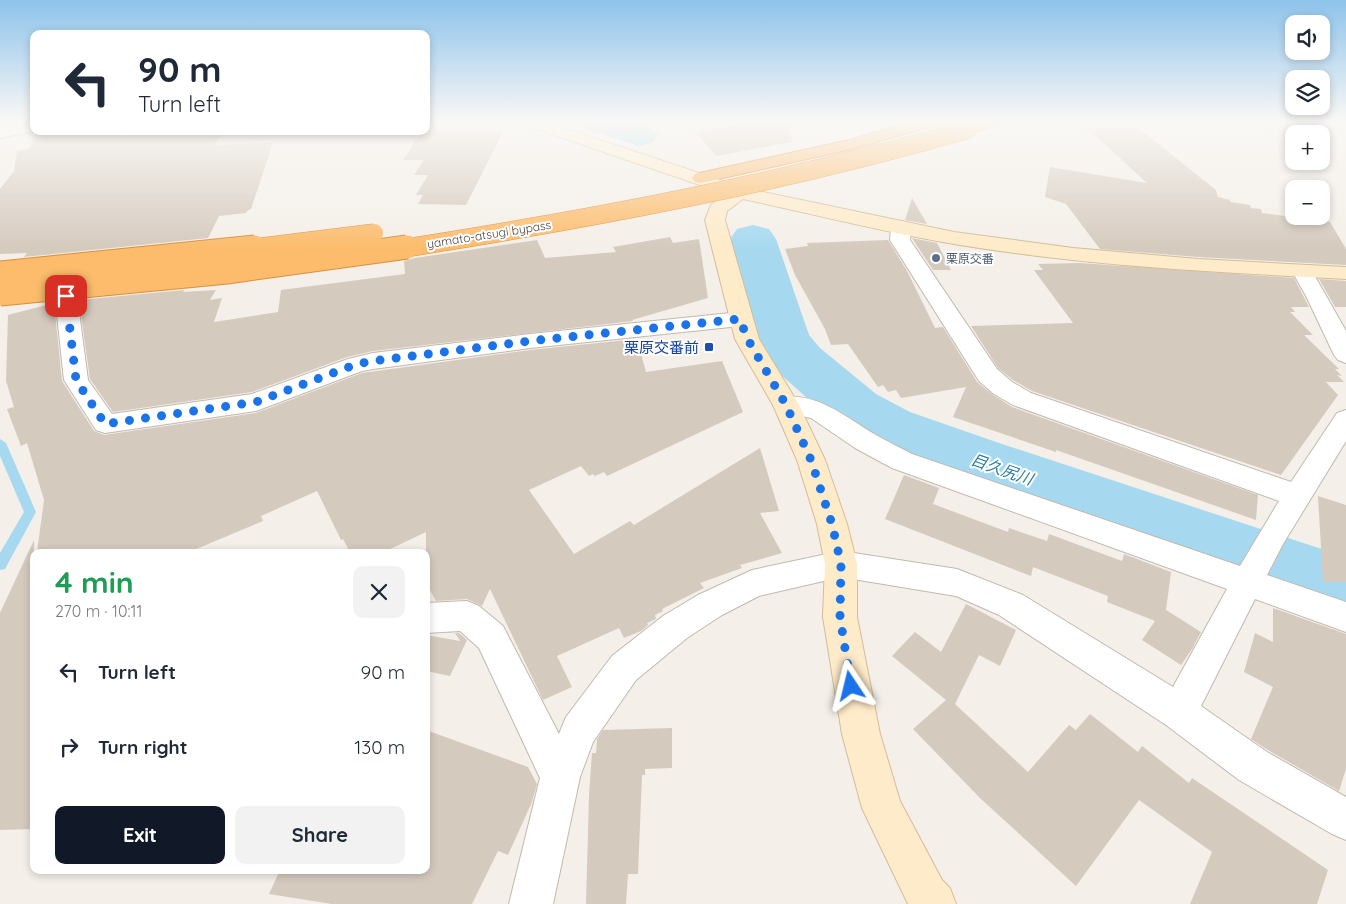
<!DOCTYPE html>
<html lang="en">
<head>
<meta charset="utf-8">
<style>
	:root { --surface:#fff; --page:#f2f2f3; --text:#1f2937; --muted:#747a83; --accent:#111827 }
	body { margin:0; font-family:Quicksand,"Noto Sans JP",sans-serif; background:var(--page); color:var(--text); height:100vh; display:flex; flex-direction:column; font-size:19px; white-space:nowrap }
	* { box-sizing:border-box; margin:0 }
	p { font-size:16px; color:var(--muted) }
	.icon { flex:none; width:28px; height:28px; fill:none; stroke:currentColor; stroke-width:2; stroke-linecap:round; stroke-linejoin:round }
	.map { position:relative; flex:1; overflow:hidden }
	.drawer { position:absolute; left:30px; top:549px; width:400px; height:325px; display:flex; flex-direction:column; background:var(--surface); border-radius:10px; box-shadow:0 2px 8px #0003 }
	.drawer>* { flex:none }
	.hud { position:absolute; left:30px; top:30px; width:400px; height:105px; border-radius:10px; box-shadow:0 2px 8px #0003; background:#fff; color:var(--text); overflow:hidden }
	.tools { position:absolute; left:1285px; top:15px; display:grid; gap:10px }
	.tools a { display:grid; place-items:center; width:45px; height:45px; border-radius:10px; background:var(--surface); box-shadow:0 2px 8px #0003; font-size:25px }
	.pin { position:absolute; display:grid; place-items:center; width:42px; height:42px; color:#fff; margin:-21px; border-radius:10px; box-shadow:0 2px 8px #0006 }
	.me { position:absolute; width:55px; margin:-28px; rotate:350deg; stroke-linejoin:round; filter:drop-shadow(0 0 4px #0008) }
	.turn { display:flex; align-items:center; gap:18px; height:105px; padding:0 25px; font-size:22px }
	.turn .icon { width:65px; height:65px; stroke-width:2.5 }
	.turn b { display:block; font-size:35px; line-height:42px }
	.round { display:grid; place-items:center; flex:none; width:52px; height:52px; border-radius:10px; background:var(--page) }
	.overview { display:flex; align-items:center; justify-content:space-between; height:85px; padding:0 25px }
	h1 { font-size:30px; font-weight:700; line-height:38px; color:#1e9e55 }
	.action { display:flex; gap:10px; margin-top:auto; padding:10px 25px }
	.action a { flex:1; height:58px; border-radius:10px; background:var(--accent); color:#fff; font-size:20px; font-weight:700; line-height:58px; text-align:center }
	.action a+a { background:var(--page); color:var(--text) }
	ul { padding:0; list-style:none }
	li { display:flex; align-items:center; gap:15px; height:75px; padding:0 25px }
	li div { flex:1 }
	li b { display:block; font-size:19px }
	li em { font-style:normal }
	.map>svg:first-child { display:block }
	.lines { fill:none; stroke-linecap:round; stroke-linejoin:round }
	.stream { fill:#a6d9f0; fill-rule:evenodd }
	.river { fill:#a6d9f0; fill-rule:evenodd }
	.building { fill:#d5cabe }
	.street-casing { stroke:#c2b9ae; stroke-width:2 }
	.secondary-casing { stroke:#d3bd99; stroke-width:2 }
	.highway-casing { stroke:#db8f3b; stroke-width:2 }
	.street { fill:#fff; fill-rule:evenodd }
	.secondary { fill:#feebc9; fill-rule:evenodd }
	.highway { fill:#fcbc6c; fill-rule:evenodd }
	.highway-bridge-far1-casing { stroke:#db8f3b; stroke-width:19; stroke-linecap:butt }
	.highway-bridge-casing { stroke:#db8f3b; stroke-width:25; stroke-linecap:butt }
	.highway-bridge-far1 { stroke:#fcbc6c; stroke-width:18 }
	.highway-bridge { stroke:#fcbc6c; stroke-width:23 }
	.route { stroke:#1a73e8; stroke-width:9; stroke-dasharray:0 16.2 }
	.service-dot { fill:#5c6f8a; stroke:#fff; stroke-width:2 }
	.transit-dot { fill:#1a4fb4; stroke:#fff; stroke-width:2 }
	.labels { text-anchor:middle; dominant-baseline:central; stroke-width:4; stroke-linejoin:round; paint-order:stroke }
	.far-street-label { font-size:12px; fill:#473f37; stroke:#fff }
	.far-service-label { font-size:12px; fill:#4e5e75; stroke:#fff; text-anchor:start }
	.transit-label { font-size:15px; fill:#164399; stroke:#fff; text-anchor:end }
	.water-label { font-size:16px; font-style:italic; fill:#2e7ea2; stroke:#fff }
</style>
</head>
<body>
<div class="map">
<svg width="1346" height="904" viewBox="0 0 1346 904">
	<rect width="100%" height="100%" fill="#f4efe8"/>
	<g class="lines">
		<!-- stream -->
		<path class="stream" d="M0,439l6,4 30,69 -31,57 -5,1v-17l24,-41 -24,-56z"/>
		<!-- river -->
		<path class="river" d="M580,121c24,0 63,-8 78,14l-6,8 -13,3 -54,-17z
			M753,225l16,4 7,10 33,96 11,13 56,46 34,18 89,31 347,114v64l-393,-144 -87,-35 -32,-20 -54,-48 -24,-36 -26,-99 7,-10z"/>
	</g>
	<!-- building -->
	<path class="building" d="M761,121h28l3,21 -75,14 -22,-24z
		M1137,127l79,63 2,7 12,3 1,2 19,3 1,3 10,1 1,4 68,9 16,27v16l-148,-8 -98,-8 -34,-45 -21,-7 5,-30 97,16 -60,-55z
		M40,131h82l-2,5 33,-5h72l-11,14 59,-2 -22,66 -3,1 -2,3 -27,3 -11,22 -184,19 3,-4 -27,1v-65l14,-18 3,-20 12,-2 8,-15z
		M449,131l53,1v2l-36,71 -48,-1 5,-9h-7l12,-20h-14l10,-15h-21l19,-28z
		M912,198l15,26 -22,-4z
		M670,237l3,6 26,-4 9,59 -76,22 1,1 -260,30 -26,6 -95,35 -139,20 -23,-33 -11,-79 105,-10 -1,2 33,-2 -6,10 12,-2 -8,24 64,-10 3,-22 124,-16 -1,-13 11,-3 122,-18 8,18 71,-6 -3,-5z
		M912,238l25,5 14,27h-18z
		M888,240l19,31 28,57 8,-1 34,55 16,13 19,12 246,88 -2,25 -200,-70v2l-103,-35 13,-30 -65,11 -5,-8 -8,2 -5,-7 -5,2 -30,-43 -17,1 -6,-16 -30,-54 -10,-26 23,-3 -1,-3z
		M1080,263l214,15 15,29h-18l4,5h-5l23,23h-9l35,34h-4l7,7 -5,-1 7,7h-18l12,13 -57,80 -249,-84 -19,-11 -15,-12 -27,-42 102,-3 -39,-53h9l-5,-6z
		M1319,279l27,2v26h-11z
		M54,303l8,78 32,50 10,4 152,-22 106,-40 168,-23 107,-11 9,33 76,-11 21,51 -136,64 -3,-4 -9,4 -2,-2 -4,2 -8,-10 -52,24 45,64 56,-33 4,4 126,-77 19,63 -19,2 22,40 -42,12 2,3 -42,15 4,5 -42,21 1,2 -8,4 1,4 -9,4 1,2 -7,6 -17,7 -5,-10 -62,28 15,31 -29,13 -53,-111 -8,17 -15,-7 -31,2 -10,-18v-51l-42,20h-34l-7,-13 -2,1 -24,-49 -56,25 2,5 -74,31h-152l7,-52 -17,-57 -6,3 -14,-37 7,-2 -8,-26 2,-66z
		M904,475l35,13 -6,16 75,28 1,-4 38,13 2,-7 73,27 2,-7 47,18 -5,38 35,22 -9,17 -11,16 -39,-25 13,-19 -48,-19 1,-6 -75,-29 -2,9 -146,-57z
		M1318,496l28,9v77h-23z
		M34,540v289l-34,1v-217z
		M966,604l50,26 -16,36 -21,-11 -24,49 73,68 41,-47 7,5 14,-16 48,38 4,-6 47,37 3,-5 136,92 -11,34h-127l22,-52 -73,-52 -63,86 -96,-88 -67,-69 33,-29 -54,-44 23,-24 26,20z
		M1273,608l73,26v135l-7,22 -71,-41 -17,-11 22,-52 -29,-15 11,-39 18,9z
		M455,633h4l8,7 -17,36 -24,-5v-36l34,6z
		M672,728v40l-27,1v6h-3l-4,99h-10l-2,30h-40l3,-109 3,-42h4l1,-14 6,-9z
		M426,730l102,37 9,17 -5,18 -24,53 -10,-4 -26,53h-140l-63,-10 11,-24h146z"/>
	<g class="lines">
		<defs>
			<path id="street" d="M34,122v9h2l-36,7v-10z
				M901,221l7,2 3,4 -1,13 87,129 15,13 19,11 260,89 46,-69 9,-3v31l-63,103 -16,31 79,27v30l-91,-33 -54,107 66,46 79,45v43l-14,-6 -93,-54 -73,-55 -167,-110 -43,-19 -115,-19 -82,19 -37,19 -35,23 -51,42 -43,62 -13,35 -27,127h-44l31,-126 -61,-130 -19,-17 -34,2v-30l41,-2 12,5 24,20 56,108 7,-17 46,-61 51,-40 35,-21 54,-25 89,-19 116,18 66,26 150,92 54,-98 -335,-121 -37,-20 -44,-30 -34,-7 -4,-6 4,-6c36,-10 67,17 97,35 12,7 25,13 38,20l328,112 39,-65 -266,-96 -19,-11 -15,-13 -89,-141 1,-13 3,-4z
				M1302,265l7,2 3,4 34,60v32l-8,-3 -4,-5 -28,-59 -14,-25 3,-4z
				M66,289l8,2 3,5 11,84 24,34 140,-20 96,-35 25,-6 157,-19 210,-22 8,2 3,5 -3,5 -8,2 -210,22 -157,21 -11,2 -106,40 -151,22 -9,-3 -32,-50 -9,-84 3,-5z"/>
			<path id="secondary" d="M519,121h24l201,67 210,44 119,16 125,11 148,8v12c-131,-7 -262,-13 -392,-35 -70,-12 -141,-30 -211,-45l-16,12 -2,9 34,119 40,66 26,55 22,64 10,40v53l23,117 20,67 42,79 8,8 6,16h-48l-46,-96 -20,-74 -19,-117 2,-53 -8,-40 -20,-64 -24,-55 -38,-66 -30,-119 6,-15 15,-11 -204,-70z"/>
			<path id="highway" d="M917,121h26l-3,3 -88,25 -151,34 -6,-1 -3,-4 3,-4 154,-34z
				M977,121h24l-3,3 -29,10 -6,-2 -2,-3 2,-3z"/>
		</defs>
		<!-- street casing -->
		<use href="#street" class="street-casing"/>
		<!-- secondary casing -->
		<use href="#secondary" class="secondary-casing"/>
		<!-- highway casing -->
		<use href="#highway" class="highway-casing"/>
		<!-- street -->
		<use href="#street" class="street"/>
		<!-- secondary -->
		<use href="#secondary" class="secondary"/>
		<!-- highway -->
		<use href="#highway" class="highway"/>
		<defs>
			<path id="highway-bridge-far1" d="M244,249l130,-16
				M399,249c192,-30 383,-66 570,-120"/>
			<path id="highway-bridge" d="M0,273l255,-26
				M0,294l227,-22 180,-25"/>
		</defs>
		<!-- highway-bridge-far1 casing -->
		<use href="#highway-bridge-far1" class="highway-bridge-far1-casing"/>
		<!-- highway-bridge casing -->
		<use href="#highway-bridge" class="highway-bridge-casing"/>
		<!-- highway-bridge-far1 -->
		<use href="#highway-bridge-far1" class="highway-bridge-far1"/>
		<!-- highway-bridge -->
		<use href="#highway-bridge" class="highway-bridge"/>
	</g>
	<!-- sky -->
	<linearGradient id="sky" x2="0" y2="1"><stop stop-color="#8dc3eb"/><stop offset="0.49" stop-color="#faf8f5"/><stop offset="1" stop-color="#faf8f5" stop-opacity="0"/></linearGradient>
	<rect width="1346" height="248" fill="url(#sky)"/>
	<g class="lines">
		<!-- route -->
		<path class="route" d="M66,296l10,84 29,44 151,-22 101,-38 16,-3 157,-20 210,-22 7,19 39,67 25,55 21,64 9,40 -1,53 11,69"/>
	</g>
	<!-- markers -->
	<circle class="service-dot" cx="936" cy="258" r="5"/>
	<rect class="transit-dot" x="704" y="342" width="10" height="10" rx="2.5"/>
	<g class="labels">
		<!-- far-street labels -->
		<g class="far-street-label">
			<text transform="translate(489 234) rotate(-9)">yamato-atsugi bypass</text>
		</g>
		<!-- far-service labels -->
		<g class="far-service-label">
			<text x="946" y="258">栗原交番</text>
		</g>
		<!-- transit labels -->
		<g class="transit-label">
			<text x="699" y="347">栗原交番前</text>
		</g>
		<!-- water labels -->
		<g class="water-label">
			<text transform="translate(1002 469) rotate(19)">目久尻川</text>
		</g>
	</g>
</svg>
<div class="tools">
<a><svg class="icon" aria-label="sound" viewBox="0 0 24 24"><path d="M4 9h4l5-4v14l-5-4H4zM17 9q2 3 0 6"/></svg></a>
<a><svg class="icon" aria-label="layers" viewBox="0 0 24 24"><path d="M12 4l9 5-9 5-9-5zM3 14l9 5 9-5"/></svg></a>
<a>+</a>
<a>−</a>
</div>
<div class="pin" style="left:66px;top:296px;background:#d93025"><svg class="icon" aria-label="arrive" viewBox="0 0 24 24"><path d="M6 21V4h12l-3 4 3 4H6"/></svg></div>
<svg class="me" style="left:851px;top:686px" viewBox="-20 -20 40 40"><path d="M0-17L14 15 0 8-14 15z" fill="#1a73e8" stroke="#fff" stroke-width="4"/></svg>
<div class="hud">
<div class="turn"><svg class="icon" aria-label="left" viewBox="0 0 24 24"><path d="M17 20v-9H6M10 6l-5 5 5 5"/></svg><div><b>90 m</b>Turn left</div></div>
</div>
<section class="drawer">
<div class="overview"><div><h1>4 min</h1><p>270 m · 10:11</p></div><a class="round"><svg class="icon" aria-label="close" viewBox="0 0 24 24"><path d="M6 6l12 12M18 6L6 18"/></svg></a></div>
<ul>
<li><svg class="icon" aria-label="left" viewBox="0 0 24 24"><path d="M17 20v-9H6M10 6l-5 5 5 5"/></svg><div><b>Turn left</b></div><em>90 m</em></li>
<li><svg class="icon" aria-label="right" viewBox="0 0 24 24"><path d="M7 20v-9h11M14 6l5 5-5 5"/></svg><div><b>Turn right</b></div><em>130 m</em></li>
</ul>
<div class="action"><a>Exit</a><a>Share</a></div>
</section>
</div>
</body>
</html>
